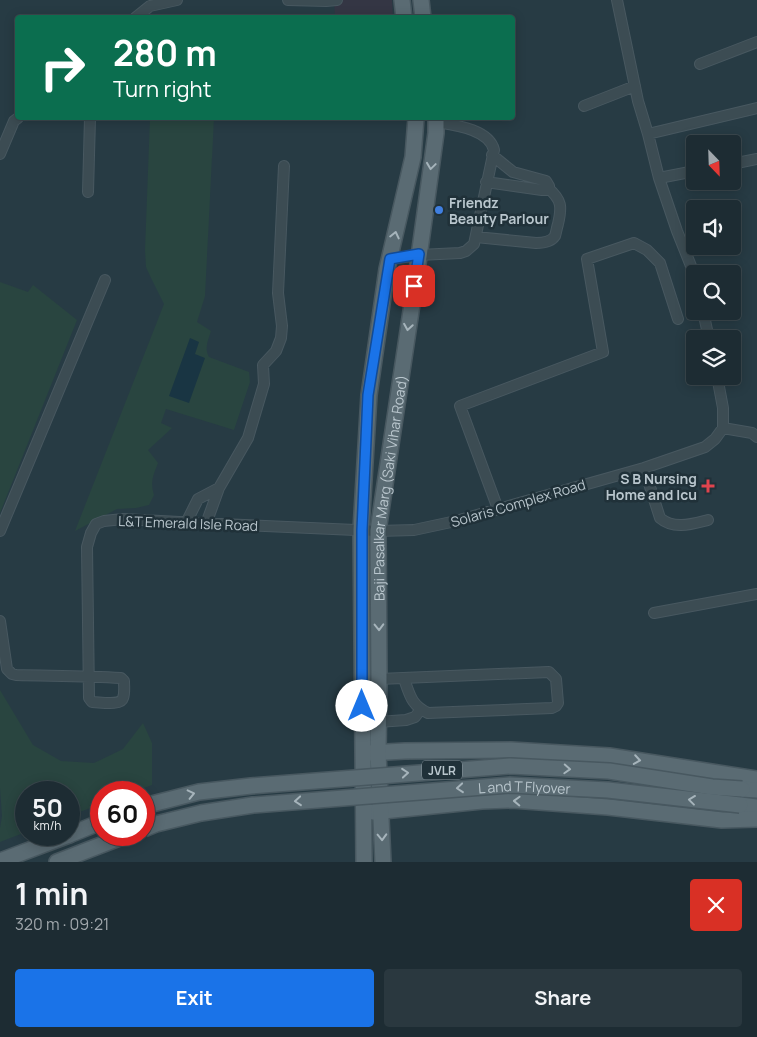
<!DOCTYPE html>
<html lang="en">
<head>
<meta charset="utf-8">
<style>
	:root { --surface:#1d2c33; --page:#2a383f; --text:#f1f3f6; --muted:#a0a7ac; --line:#3b484e; --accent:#1a73e8 }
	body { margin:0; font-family:Manrope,sans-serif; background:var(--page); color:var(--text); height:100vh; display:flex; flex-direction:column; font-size:19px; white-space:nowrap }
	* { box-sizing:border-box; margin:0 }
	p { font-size:16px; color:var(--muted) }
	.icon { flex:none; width:28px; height:28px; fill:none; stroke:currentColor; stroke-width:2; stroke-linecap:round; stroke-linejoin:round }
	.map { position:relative; height:862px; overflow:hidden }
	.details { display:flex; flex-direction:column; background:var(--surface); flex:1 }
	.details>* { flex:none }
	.guide { position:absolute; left:15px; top:15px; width:500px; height:105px; border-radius:5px; box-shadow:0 2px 12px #0003,0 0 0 1px var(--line); background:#0b6e4f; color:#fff; overflow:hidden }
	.needle { width:32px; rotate:157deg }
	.tools { position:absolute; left:686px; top:135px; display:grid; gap:10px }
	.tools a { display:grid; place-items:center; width:55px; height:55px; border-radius:5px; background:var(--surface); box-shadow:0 2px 12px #0003,0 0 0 1px var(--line); font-size:25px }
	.speed { position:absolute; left:15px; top:781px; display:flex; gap:10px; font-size:25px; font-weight:700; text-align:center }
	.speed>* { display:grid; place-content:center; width:65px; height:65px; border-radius:50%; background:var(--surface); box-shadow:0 2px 12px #0003,0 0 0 1px var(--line); line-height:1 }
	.speed small { font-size:12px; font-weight:400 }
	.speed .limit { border:8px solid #d22; background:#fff; color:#111 }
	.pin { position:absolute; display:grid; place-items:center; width:42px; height:42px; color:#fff; margin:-21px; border-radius:10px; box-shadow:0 2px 8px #0006 }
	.me { position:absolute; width:55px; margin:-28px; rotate:0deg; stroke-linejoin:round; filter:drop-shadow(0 0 4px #0008) }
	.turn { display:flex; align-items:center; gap:18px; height:105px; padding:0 15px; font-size:22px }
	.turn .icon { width:65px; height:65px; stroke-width:2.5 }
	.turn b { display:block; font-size:35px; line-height:42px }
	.round { display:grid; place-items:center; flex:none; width:52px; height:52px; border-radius:5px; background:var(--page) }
	.summary { display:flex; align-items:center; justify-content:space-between; height:85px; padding:0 15px }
	h1 { font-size:30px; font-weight:700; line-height:38px }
	.action { display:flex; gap:10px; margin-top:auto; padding:10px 15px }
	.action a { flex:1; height:58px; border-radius:5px; background:var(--accent); color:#fff; font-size:20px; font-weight:700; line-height:58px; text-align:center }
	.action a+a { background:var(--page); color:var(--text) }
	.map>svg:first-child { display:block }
	.medical { fill:#343644 }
	.green { fill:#294540 }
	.water { fill:#193543 }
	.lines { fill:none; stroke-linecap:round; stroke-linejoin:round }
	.street-casing { stroke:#485860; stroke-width:12 }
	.primary-casing { stroke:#485860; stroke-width:18 }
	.street { stroke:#3c4c53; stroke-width:10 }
	.primary { stroke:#5a6b73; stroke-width:15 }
	.primary-bridge-casing { stroke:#485860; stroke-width:18; stroke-linecap:butt }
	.primary-bridge { stroke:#5a6b73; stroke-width:15 }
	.oneway { stroke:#a6b4bb }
	.route-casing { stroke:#114b97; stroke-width:12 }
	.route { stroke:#1a73e8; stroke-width:9 }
	.shop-dot { fill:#3f7fe0; stroke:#203139; stroke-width:2 }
	.health-dot { fill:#e0444e; stroke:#203139; stroke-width:2 }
	.labels { text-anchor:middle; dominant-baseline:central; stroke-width:5; stroke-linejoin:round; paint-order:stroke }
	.shield { fill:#203139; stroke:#8b99a1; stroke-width:1 }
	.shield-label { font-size:12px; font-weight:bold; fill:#b9c6cd }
	.poi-label { font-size:14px; font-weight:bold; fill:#b9c6cd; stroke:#203139; text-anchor:start }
	.street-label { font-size:14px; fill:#b9c6cd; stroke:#203139 }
</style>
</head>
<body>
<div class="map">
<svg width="757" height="862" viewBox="0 0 757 862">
	<rect width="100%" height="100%" fill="#273b44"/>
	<!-- medical -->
	<path class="medical" d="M334,0h58l1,17h-58z"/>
	<!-- green -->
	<path class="green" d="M150,118h64l-9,178 -8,26 14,9c-3,10 -7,17 -2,26l40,15 1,10 -16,48 -68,-21 -5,14 11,5 -24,22 10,13c-5,13 -8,19 -4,32l-5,10 -13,3 -19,1 -42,22 89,-227 -13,-26 -5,-11 -1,-17z
		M0,282l28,10 5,-7 44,35 -77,193z
		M0,690l33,55 28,16 33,2 29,-14 20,-26 9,20v42l-19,7h-32v12l-32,12v-24h-43v40l-26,10v-14l2,-12 -2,-28z"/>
	<!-- water -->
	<path class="water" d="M190,338l9,4 -4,12 10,4 -16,45 -20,-7z"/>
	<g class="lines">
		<defs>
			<path id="street" d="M288,0l38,1 11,-1
				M617,0l21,101 10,33 11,44 18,53 18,45
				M135,18l15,-12 27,-6
				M700,64l57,-22
				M584,106l51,-20
				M648,134l109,-26
				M0,154l14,-33 4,-3
				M732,164l25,-5
				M659,178l36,-7
				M486,182l56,8h4l3,-4 -3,-5 -33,-9 -21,-17
				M88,192l2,-74
				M476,237l60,6c6,0 15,-1 19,-7 1,-3 2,-9 3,-12 4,-17 4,-24 -10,-36
				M390,259l29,-4 41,-2 6,-2 8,-7 20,-94c-5,-21 -40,-25 -58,-28
				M703,311l6,28
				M717,376l6,32v20
				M723,428l29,5 5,4
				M644,468l16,50c14,12 32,6 48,2
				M498,509l-38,-103 143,-54 -16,-93 47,-16 13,7 13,13 18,56
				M186,523l12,-24 21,-11
				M206,524l13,-36 29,-50 16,-54 -1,-19 13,-14 5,-13 1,-12 -4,-33 6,-127
				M0,531l105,-251
				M654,613l103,-19
				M0,621l7,48 5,5 4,1c35,1 70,1 105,3l3,3c0,5 1,12 -1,17 -2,8 -23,4 -31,4l-3,-4 -2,-151 4,-14 5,-9 8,-3 19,-2 75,4 180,8 36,-1 42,-9 188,-53 61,-21 10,-8 8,-11
				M379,679l170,-7 7,7 2,24 -2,3 -4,2 -124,5c-17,-8 -18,-18 -24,-34
				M378,722l28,-2 9,-3 6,-8"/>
			<g id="primary">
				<path d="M402,0l2,18"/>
				<path d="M421,0l2,18"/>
				<path d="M369,753l36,-2 106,-1 98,6 148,23"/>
				<path d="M742,789l15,1"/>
				<path d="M740,805l17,2"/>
				<path d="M373,812l109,-11 30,-1 96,7 114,13 35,-1"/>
				<path d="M69,835l32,-13"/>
				<path d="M0,861l69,-26"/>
				<path d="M57,862l70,-27"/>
				<path d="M364,862l-3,-332 8,-135 18,-126 26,-112 3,-39"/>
				<path id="s1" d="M383,862l-5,-109 1,-74 -1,-148 39,-260 19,-138v-15"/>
			</g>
		</defs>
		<!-- street casing -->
		<use href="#street" class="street-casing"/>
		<!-- primary casing -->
		<use href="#primary" class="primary-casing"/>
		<!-- street -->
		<use href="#street" class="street"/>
		<!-- primary -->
		<use href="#primary" class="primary"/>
		<defs>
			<g id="primary-bridge">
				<path d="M144,806l55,-14 52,-6 259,-20 99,5 103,16 30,2"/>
				<path id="s2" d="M144,829l12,-5 45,-11 52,-8 257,-20 98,5 132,15"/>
			</g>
		</defs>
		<!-- primary-bridge casing -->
		<use href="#primary-bridge" class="primary-bridge-casing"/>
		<!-- primary-bridge -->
		<use href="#primary-bridge" class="primary-bridge"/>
	</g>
	<!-- one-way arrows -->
	<defs><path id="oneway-chevron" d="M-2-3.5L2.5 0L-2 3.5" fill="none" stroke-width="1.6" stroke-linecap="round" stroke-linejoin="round" transform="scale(1.25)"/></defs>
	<g class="oneway">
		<use href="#oneway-chevron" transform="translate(431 166) rotate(98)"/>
		<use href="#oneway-chevron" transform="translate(395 235) rotate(-77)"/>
		<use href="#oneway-chevron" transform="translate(408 327) rotate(99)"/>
		<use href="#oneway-chevron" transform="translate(379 627) rotate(89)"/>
		<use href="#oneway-chevron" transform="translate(637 760) rotate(9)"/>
		<use href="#oneway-chevron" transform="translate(567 769) rotate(3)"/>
		<use href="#oneway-chevron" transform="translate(405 773) rotate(-5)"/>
		<use href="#oneway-chevron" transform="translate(460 788) rotate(175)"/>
		<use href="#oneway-chevron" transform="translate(191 794) rotate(-13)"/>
		<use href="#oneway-chevron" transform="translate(692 800) rotate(-173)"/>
		<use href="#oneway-chevron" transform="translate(298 801) rotate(175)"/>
		<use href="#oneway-chevron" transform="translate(517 801) rotate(-178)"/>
		<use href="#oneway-chevron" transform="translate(382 837) rotate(88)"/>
	</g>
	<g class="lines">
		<defs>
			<path id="route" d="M362,706v-176l6,-135 22,-136 29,-5 -5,32"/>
		</defs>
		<!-- route casing -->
		<use href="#route" class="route-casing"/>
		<!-- route -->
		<use href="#route" class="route"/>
	</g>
	<!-- markers -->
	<circle class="shop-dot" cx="439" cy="210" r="5"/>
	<path class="health-dot" d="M705.5 478.5h5v5h5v5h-5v5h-5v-5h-5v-5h5z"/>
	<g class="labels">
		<!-- shield labels -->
		<rect class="shield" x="422" y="760.5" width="40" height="19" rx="4"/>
		<g class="shield-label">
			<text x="442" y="770">JVLR</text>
		</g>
		<!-- poi labels -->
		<g class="poi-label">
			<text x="449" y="202">Friendz<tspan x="449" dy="16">Beauty Parlour</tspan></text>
			<text x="697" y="478" text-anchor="end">S B Nursing<tspan x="697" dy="16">Home and Icu</tspan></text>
		</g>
		<!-- street labels -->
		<g class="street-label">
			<text stroke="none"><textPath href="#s1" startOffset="375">Baji Pasalkar Marg (Saki Vihar Road)</textPath></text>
			<text transform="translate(518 503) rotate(-16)">Solaris Complex Road</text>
			<text transform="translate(188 523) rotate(2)">L&amp;T Emerald Isle Road</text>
			<text stroke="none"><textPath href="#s2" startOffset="384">L and T Flyover</textPath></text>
		</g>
	</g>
</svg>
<div class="tools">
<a><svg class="needle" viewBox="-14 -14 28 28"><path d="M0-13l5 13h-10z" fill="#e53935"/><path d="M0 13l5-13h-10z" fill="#a0a7ac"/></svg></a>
<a><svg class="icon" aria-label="sound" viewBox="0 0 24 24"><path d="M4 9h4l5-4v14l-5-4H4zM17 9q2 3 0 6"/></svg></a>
<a><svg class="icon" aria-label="search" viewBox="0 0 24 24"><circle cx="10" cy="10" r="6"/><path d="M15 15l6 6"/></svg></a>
<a><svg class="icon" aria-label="layers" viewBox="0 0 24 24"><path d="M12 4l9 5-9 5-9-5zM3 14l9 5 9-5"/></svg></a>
</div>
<div class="speed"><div>50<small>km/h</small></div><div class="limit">60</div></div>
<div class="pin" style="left:414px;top:286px;background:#d93025"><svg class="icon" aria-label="arrive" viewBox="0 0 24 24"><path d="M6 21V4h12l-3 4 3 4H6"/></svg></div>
<svg class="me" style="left:362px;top:706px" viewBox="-20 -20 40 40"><circle r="19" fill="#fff"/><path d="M0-13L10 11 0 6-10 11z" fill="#1a73e8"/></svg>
<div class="guide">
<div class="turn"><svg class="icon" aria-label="right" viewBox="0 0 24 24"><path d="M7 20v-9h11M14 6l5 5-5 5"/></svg><div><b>280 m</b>Turn right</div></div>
</div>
</div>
<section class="details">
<div class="summary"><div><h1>1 min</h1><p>320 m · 09:21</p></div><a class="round" style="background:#d93025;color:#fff"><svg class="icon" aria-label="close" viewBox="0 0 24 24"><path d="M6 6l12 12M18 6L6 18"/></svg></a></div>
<div class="action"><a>Exit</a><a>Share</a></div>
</section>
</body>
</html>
